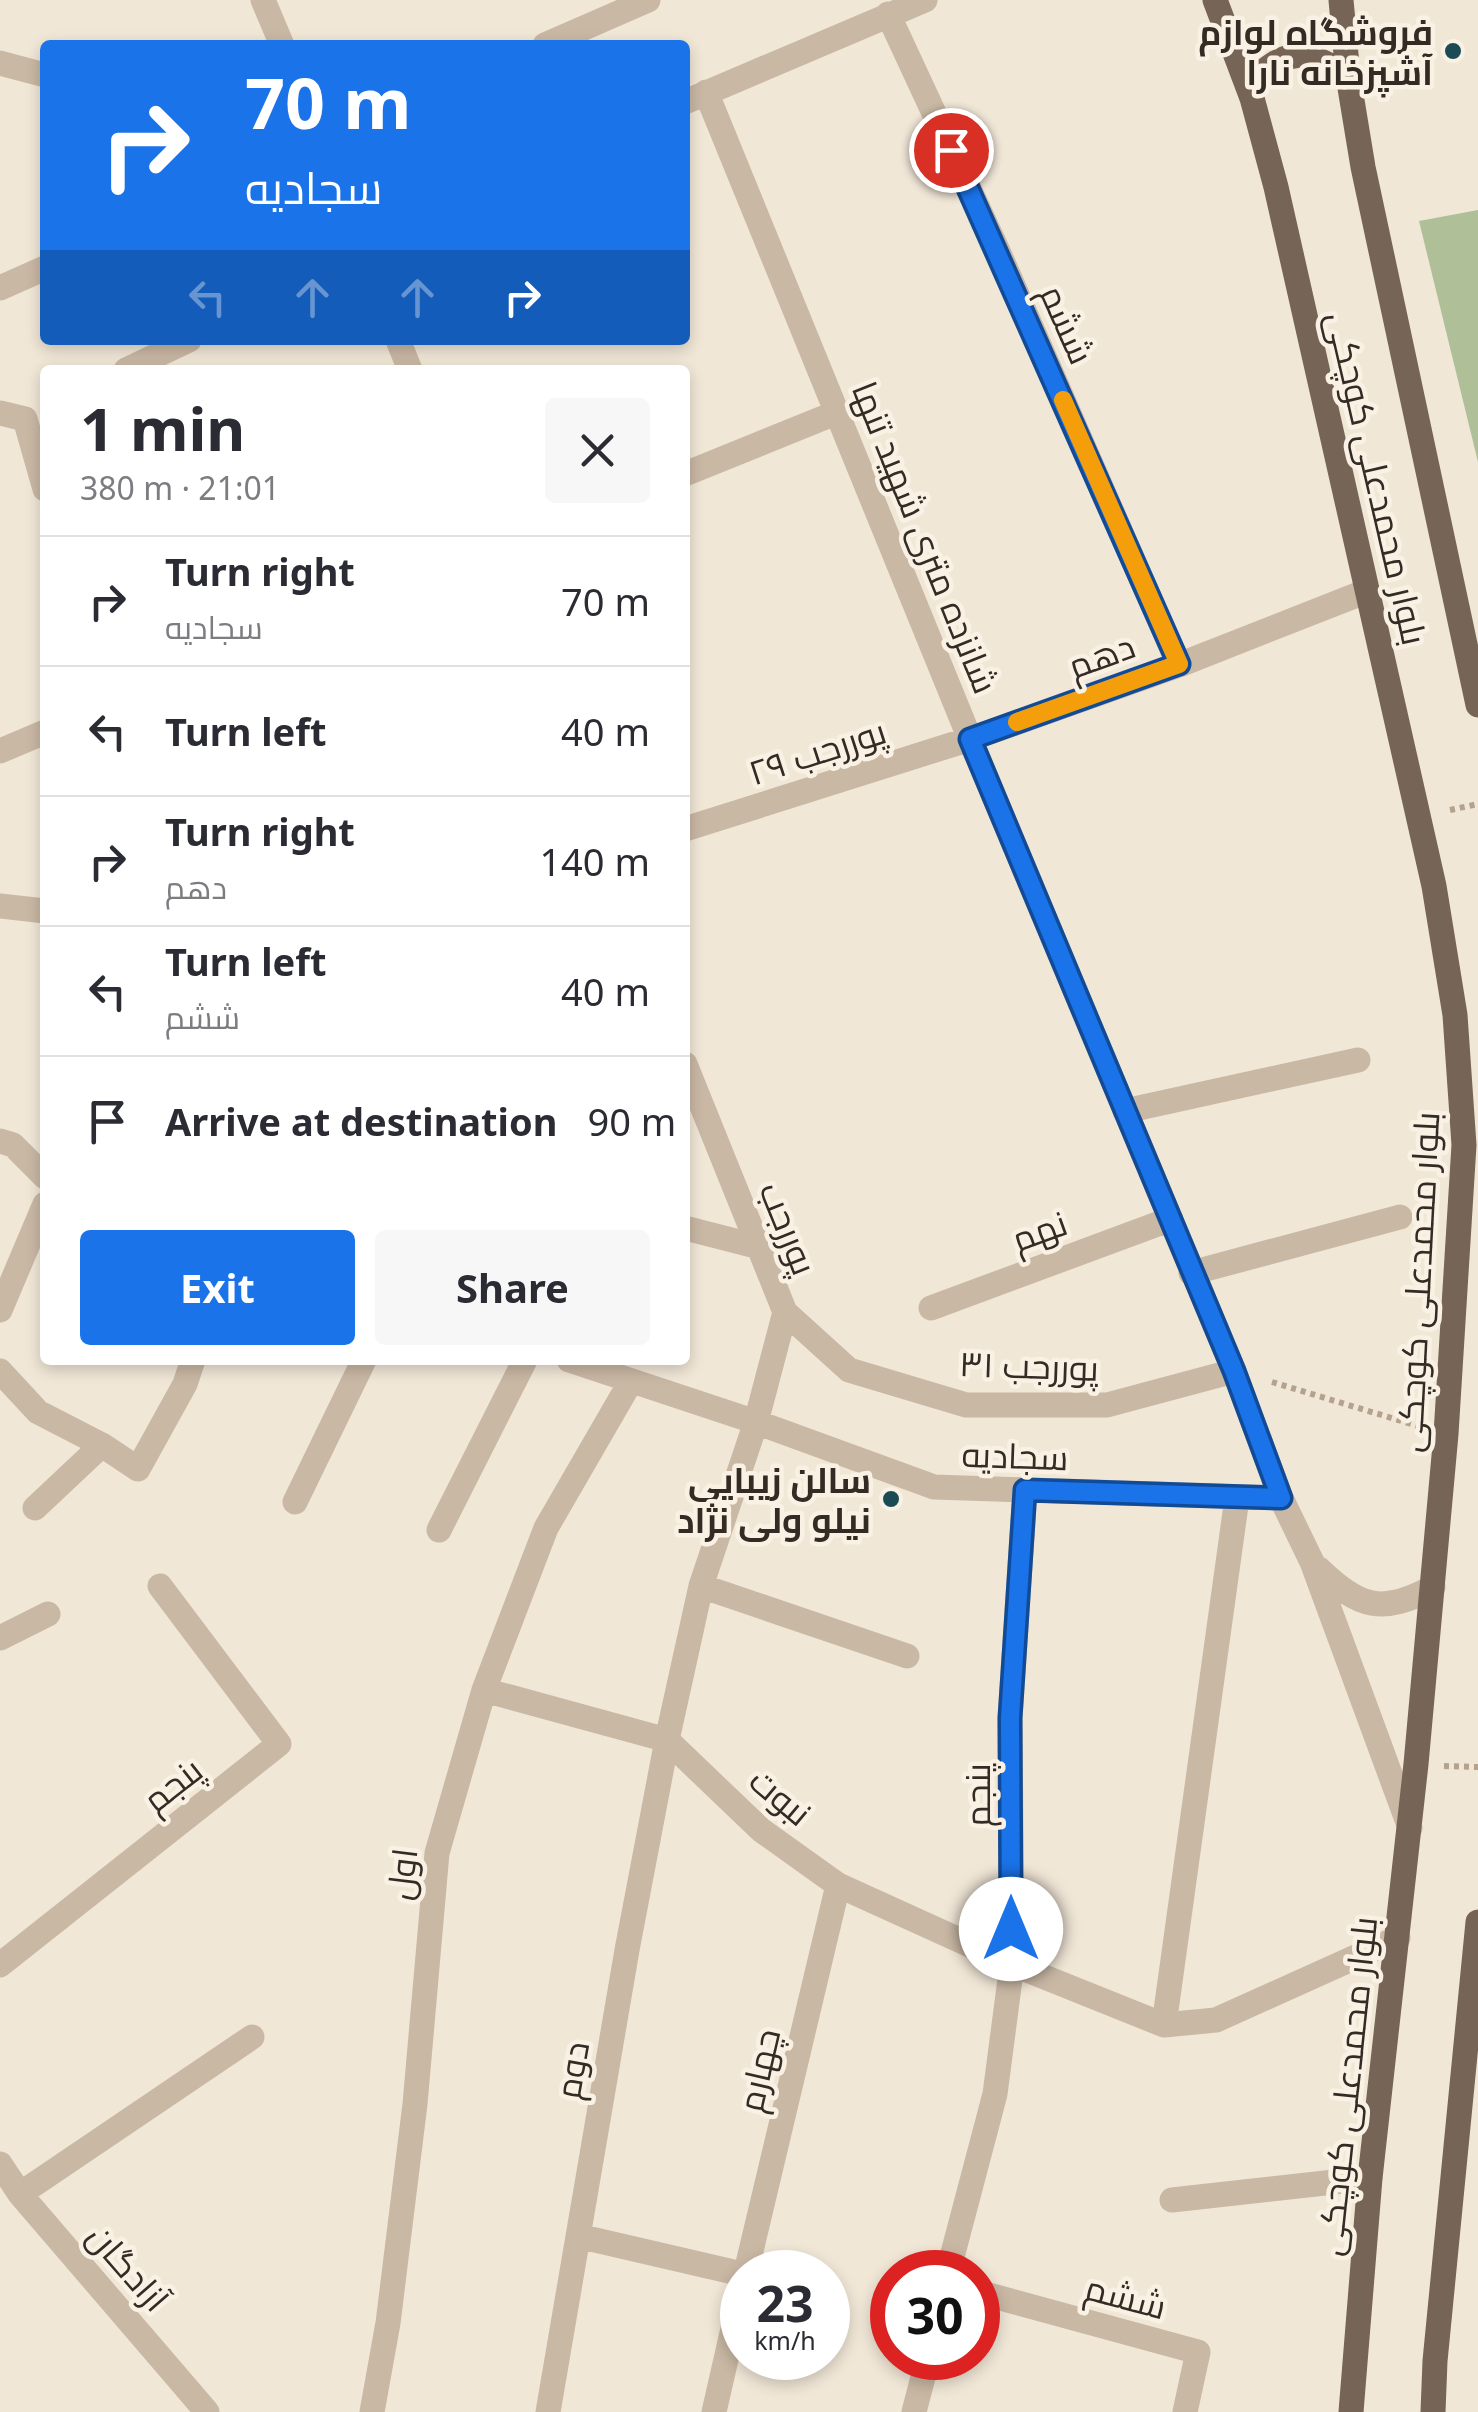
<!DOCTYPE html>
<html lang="en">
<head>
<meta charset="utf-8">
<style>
	:root { --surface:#fff; --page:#f7f7f7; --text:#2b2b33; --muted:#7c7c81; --line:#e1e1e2; --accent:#1a73e8 }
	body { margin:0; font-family:"Noto Sans",Cairo,sans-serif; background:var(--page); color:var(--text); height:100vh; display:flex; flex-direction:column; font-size:38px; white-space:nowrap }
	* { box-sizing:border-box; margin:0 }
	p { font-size:32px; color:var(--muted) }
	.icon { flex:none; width:55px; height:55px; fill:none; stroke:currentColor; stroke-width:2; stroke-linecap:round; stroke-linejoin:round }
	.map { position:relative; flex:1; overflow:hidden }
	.panel { position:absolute; left:40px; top:365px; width:650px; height:1000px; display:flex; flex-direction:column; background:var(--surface); border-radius:10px; box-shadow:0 5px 15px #0003 }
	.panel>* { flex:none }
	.banner { position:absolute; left:40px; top:40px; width:650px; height:305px; border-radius:10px; box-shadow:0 5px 15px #0003; background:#1a73e8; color:#fff; overflow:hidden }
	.speed { position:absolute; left:720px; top:2250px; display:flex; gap:20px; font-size:50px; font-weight:700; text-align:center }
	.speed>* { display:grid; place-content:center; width:130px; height:130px; border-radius:50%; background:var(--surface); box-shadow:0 5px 15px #0003; line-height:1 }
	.speed small { font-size:25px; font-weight:400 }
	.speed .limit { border:15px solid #d22; background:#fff; color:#111 }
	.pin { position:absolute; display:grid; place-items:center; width:85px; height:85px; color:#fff; margin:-42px; border:5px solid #fff; border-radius:50%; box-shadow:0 2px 10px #0007 }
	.me { position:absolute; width:110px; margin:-55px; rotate:0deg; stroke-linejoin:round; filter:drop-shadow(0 0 8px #0008) }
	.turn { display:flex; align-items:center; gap:35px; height:210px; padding:0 40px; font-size:45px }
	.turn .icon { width:130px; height:130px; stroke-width:2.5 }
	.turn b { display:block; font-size:70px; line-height:85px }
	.lanes { display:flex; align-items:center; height:95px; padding:0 40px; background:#0003; justify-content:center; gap:50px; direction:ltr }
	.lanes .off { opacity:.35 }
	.round { display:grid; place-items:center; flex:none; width:105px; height:105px; border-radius:10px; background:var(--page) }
	.headline { display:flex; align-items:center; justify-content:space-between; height:170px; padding:0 40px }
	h1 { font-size:60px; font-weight:700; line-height:75px }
	.primary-button { display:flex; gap:20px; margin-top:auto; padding:20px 40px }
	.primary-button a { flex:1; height:115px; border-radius:10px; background:var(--accent); color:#fff; font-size:40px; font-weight:700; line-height:115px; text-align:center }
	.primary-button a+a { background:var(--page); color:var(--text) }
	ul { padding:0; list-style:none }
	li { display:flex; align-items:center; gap:30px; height:130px; padding:0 40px; border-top:2px solid var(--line) }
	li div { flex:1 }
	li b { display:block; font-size:38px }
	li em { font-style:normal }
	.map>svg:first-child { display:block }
	.green { fill:#afbf98 }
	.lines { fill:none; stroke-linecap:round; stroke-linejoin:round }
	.path { stroke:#b4a28e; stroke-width:6; stroke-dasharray:5 5; stroke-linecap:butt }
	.minor { stroke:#c9b8a4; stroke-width:25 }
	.major { stroke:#766456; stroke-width:25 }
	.route-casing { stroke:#114b97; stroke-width:25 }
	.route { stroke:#1a73e8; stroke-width:18 }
	.slow { stroke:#f59e0b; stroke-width:18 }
	.poi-dot { fill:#1b4c55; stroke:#f9f1e3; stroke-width:4 }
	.labels { text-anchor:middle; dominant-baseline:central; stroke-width:9; stroke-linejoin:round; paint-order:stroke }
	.poi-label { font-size:35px; font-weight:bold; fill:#342b25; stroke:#f9f1e3; text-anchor:end }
	.street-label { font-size:35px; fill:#342b25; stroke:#f9f1e3 }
</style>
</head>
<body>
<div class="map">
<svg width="1478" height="2412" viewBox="0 0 1478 2412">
	<rect width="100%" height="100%" fill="#f1e7d7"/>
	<!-- green -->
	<path class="green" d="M1478,210v252l-59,-241z"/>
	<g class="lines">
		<!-- path -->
		<path class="path" d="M1450,810l28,-6
			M1272,1382l146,44
			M1444,1766l34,1"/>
		<!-- minor -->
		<path class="minor" d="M263,0l19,45
			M888,14l110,237 181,414
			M545,45l103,-45
			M0,63l45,12
			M706,92l264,647 264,632 47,127 31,64 98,266
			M685,102l240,-102
			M0,288l45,-20
			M398,340l12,30
			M126,370l63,-30
			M0,413l25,6
			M25,419l20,70
			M685,474l153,-62
			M0,751l45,-19
			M685,829l285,-90 209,-74 188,-74
			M0,906l45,5
			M685,1064l100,248 -29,110 -55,164 -34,154 94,90 77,55 174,79 152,61 52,-5 182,-82
			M1125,1111l233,-51
			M0,1141l13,4 32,32
			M685,1228l74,19
			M1191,1273l209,-56
			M931,1308l240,-89
			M0,1310l45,-106
			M785,1312l64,58 117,35h141l127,-34
			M569,1360l187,62 178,65 347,11
			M0,1371l38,41 64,33 36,24 47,-85 8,-24
			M295,1502l69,-142
			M35,1508l67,-63
			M439,1530l86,-170
			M1319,1569c40,39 64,46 114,18
			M701,1586l206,70
			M0,1638l48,-24
			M484,1690l183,50 -40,210 -79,462
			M0,1965l279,-221 -119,-158
			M1164,2025l73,-527
			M0,2164l20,30 187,218
			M20,2194l232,-157
			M1172,2200l198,-22
			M578,2236l164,38
			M746,2272l92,-387
			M948,2272l47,-178 17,-130 -2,-246 15,-228
			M978,2292l220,60 -13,60
			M372,2412l16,-89 27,-219 22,-251 47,-163 62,-162 85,-147
			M714,2412l28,-123
			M914,2412l14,-54"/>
		<!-- major -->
		<path class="major" d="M1215,0l37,98 24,89 158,699 21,129 9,130 -18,289 -30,330 -46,414 -19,234
			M1341,0l7,76 15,91 115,538
			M1248,85c40,-37 54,-38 100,-9
			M1433,2412l2,-51 43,-439"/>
	</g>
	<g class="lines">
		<defs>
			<path id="route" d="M951,150l228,514 -209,75 264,632 47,127 -256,-8 -15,228 1,211"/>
		</defs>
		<!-- route casing -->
		<use href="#route" class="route-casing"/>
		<!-- route -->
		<use href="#route" class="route"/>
		<!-- slow -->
		<path class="slow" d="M1017,722l162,-58 -116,-264"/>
	</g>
	<!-- markers -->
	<g class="poi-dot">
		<circle cx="1453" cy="51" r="10"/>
		<circle cx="891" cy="1499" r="10"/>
	</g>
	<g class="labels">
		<!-- poi labels -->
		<g class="poi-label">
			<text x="1433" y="31">فروشگاه لوازم<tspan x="1433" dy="40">آشپزخانه نارا</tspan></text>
			<text x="871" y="1479">سالن زیبایی<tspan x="871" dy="40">نیلو ولی نژاد</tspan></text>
		</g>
		<!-- street labels -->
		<g class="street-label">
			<text transform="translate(1068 324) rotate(66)">ششم</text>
			<text transform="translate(1378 478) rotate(77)">بلوار محمدعلی کوچکی</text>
			<text transform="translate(926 537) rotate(68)">شانزده متری شهید تنها</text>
			<text transform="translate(1101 655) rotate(-20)">دهم</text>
			<text transform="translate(817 751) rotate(-18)">پوررجب ۲۹</text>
			<text transform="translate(789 1228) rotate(68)">پوررجب</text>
			<text transform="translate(1039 1230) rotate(-20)">نهم</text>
			<text transform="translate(1417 1282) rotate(-87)">بلوار محمدعلی کوچکی</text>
			<text transform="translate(1029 1365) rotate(2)">پوررجب ۳۱</text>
			<text transform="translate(1015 1455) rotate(2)">سجادیه</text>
			<text transform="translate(172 1784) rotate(-38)">پنجم</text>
			<text transform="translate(976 1795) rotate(-90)">پنجم</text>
			<text transform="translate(781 1796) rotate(40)">نبوت</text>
			<text transform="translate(401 1874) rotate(-83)">اول</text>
			<text transform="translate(571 2070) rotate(-80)">دوم</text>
			<text transform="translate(758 2070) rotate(-77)">چهارم</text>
			<text transform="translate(1346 2086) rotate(-84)">بلوار محمدعلی کوچکی</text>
			<text transform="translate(129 2267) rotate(49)">آزادگان</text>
			<text transform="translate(1126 2296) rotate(15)">ششم</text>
		</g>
	</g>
</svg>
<div class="speed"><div>23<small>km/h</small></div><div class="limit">30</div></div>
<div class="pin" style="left:951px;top:150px;background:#d93025"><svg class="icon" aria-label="arrive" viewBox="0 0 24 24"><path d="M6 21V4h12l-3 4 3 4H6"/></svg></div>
<svg class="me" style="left:1011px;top:1929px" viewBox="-20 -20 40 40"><circle r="19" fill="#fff"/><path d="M0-13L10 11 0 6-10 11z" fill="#1a73e8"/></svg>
<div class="banner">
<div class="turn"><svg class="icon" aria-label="right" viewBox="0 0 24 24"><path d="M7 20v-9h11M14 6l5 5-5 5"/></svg><div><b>70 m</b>سجادیه</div></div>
<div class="lanes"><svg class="icon off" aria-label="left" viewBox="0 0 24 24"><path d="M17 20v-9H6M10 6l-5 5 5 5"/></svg><svg class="icon off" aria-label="ahead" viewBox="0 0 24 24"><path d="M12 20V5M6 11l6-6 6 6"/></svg><svg class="icon off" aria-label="ahead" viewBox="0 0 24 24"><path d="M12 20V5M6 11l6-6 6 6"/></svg><svg class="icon" aria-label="right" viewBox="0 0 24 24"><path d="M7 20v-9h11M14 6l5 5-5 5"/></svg></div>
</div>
<section class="panel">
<div class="headline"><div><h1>1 min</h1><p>380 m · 21:01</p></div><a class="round"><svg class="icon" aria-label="close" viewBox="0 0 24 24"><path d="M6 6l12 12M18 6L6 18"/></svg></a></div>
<ul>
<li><svg class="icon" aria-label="right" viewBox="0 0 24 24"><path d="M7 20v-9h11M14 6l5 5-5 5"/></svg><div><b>Turn right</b><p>سجادیه</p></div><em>70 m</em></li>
<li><svg class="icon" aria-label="left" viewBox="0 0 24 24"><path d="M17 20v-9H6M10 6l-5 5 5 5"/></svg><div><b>Turn left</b></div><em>40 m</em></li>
<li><svg class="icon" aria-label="right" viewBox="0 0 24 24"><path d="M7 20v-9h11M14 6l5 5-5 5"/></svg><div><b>Turn right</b><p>دهم</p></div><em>140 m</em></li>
<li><svg class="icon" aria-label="left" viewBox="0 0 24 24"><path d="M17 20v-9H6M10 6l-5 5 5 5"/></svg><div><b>Turn left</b><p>ششم</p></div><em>40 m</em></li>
<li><svg class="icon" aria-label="arrive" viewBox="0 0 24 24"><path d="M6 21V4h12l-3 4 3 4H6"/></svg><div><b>Arrive at destination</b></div><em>90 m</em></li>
</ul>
<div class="primary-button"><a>Exit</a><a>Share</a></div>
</section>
</div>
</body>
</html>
